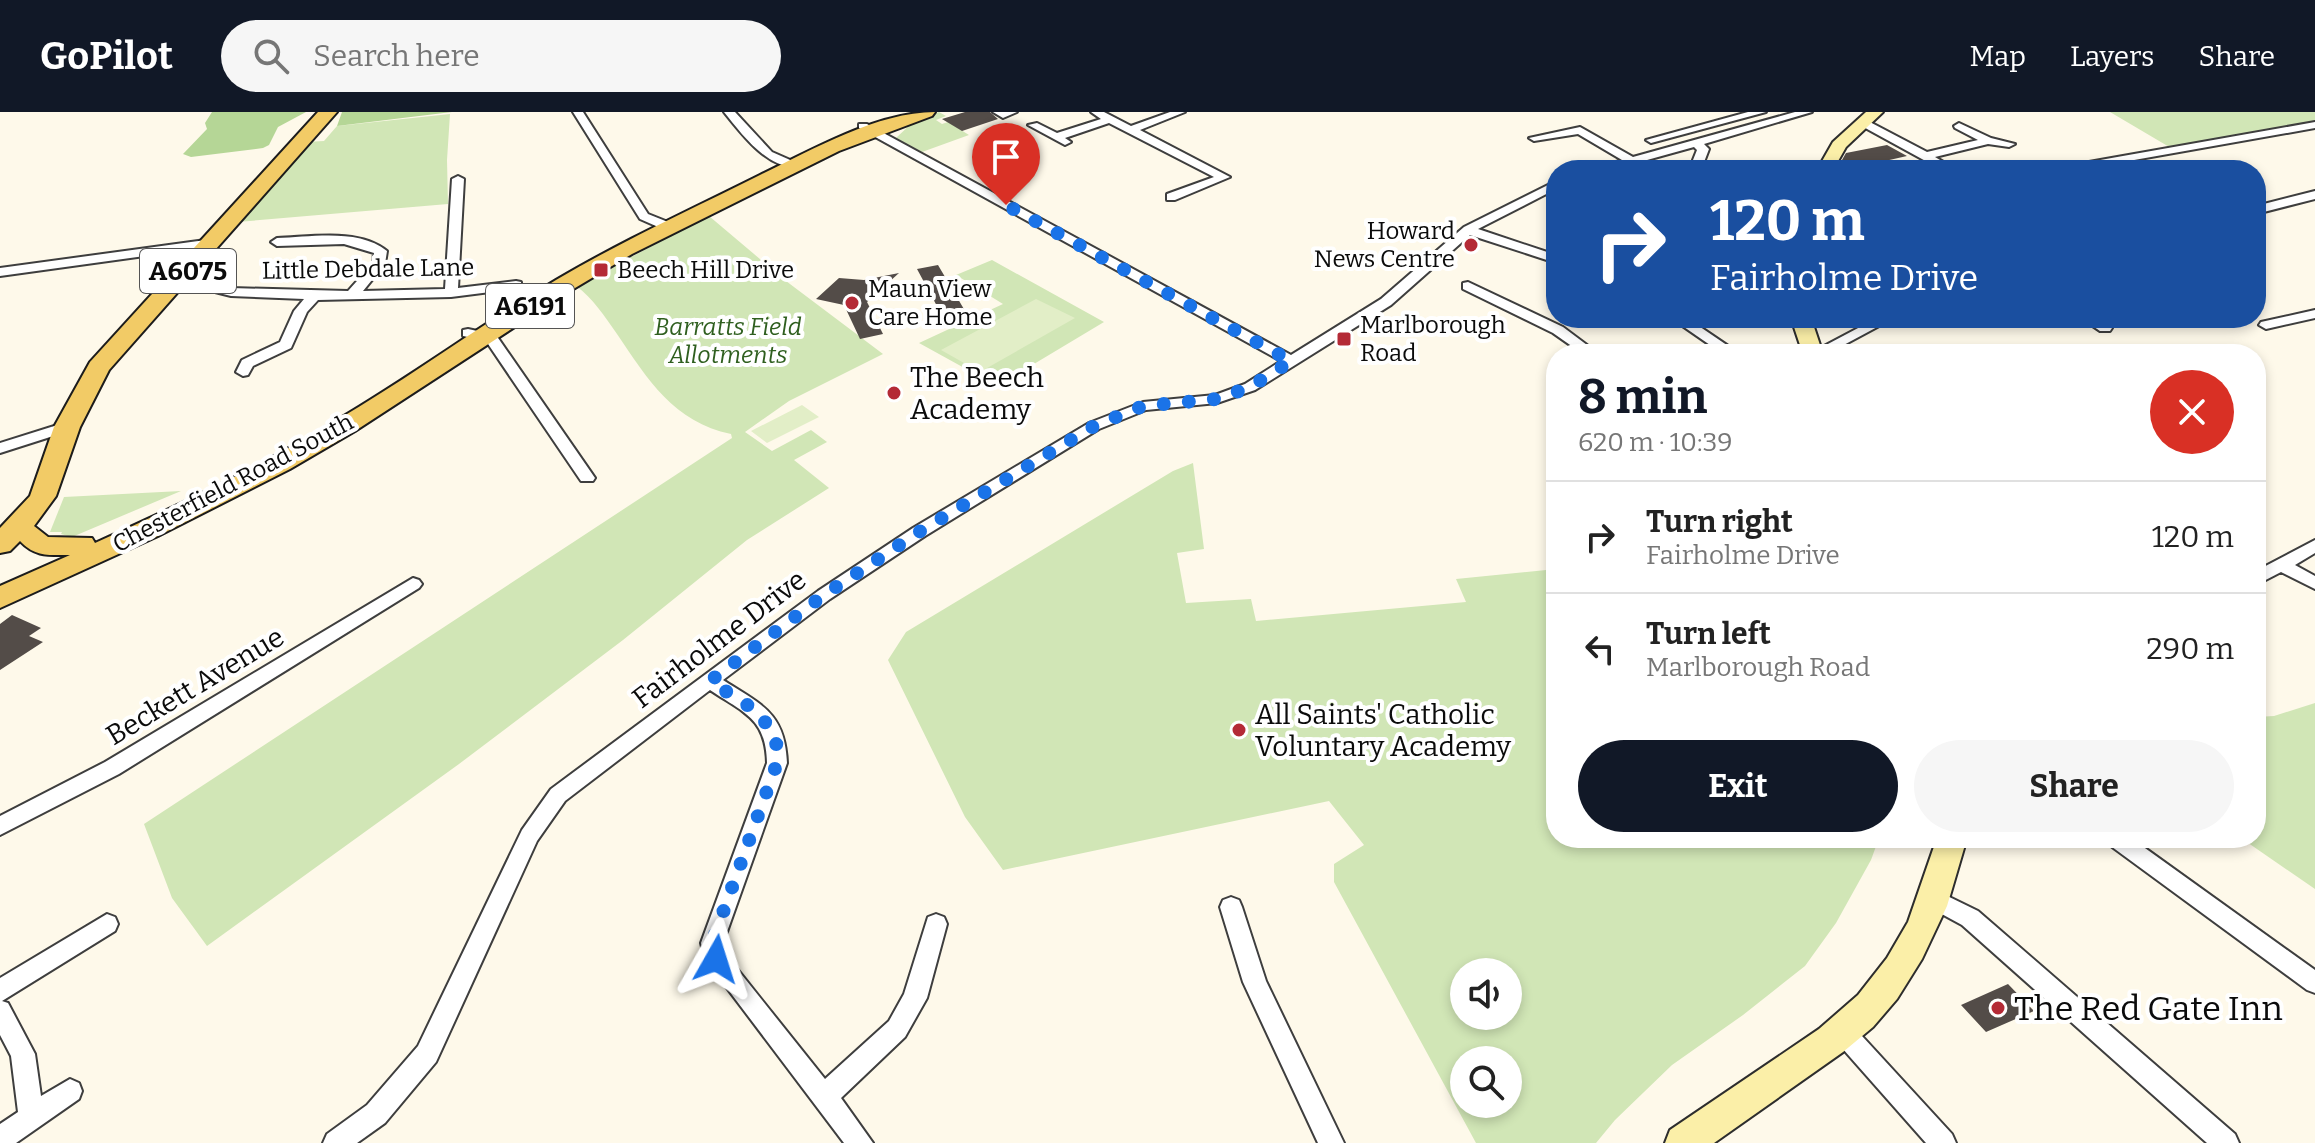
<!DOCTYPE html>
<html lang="en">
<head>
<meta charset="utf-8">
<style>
	:root { --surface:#fff; --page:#f6f6f6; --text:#222; --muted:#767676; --line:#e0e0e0; --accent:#111827 }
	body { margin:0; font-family:Bitter,serif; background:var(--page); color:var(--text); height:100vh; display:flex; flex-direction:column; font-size:30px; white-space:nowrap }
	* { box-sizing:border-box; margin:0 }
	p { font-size:26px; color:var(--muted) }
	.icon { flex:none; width:44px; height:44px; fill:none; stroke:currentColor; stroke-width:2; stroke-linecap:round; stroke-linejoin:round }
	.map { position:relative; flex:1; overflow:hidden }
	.panel { position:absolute; left:1546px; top:232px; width:720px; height:504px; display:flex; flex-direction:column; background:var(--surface); border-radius:32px; box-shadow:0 4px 12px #0003 }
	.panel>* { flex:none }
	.hud { position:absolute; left:1546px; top:48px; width:720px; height:168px; border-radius:32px; box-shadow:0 4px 12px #0003; background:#1a4fa0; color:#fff; overflow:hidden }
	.tools { position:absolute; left:1450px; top:846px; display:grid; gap:16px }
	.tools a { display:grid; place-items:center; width:72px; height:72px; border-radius:50%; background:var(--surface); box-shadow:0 4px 12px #0003; font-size:40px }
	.pin { position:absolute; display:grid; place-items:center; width:68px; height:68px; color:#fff; margin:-82px -34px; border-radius:50% 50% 50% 0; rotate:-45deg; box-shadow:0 0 8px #0007 }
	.pin .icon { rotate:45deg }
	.me { position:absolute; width:88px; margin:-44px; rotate:6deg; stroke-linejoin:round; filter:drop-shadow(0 0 6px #0008) }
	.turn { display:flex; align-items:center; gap:28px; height:168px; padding:0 32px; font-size:36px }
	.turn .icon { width:104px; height:104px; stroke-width:2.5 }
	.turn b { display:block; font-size:56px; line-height:68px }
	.round { display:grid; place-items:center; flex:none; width:84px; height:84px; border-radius:42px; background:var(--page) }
	.overview { display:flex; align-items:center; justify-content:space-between; height:136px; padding:0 32px }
	h1 { font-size:48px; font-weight:700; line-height:60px; color:var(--accent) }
	.action { display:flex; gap:16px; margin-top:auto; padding:16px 32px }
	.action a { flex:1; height:92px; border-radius:48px; background:var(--accent); color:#fff; font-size:32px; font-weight:700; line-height:92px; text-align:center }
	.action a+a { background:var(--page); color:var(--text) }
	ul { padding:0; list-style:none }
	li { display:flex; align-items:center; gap:24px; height:112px; padding:0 32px; border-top:2px solid var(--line) }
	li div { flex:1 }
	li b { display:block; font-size:30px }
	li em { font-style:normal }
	header { display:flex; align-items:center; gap:48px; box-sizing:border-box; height:112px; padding:0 40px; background:var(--accent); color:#fff }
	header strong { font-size:38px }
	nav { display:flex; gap:44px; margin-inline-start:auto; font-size:28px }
	.search { width:560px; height:72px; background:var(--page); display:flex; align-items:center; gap:20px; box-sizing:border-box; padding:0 28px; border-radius:44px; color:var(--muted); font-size:30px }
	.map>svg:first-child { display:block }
	.green { fill:#d1e6b6; fill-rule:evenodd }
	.forest { fill:#b5d696 }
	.pitch { fill:#e2eec7 }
	.building { fill:#534c48 }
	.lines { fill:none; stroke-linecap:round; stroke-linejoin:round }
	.street-casing { stroke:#3e3e3e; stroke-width:4 }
	.secondary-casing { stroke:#2d2d2d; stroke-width:4 }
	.primary-casing { stroke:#1c1c1c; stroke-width:4 }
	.street { fill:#fff; fill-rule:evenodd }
	.secondary { fill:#fbefa8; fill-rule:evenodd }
	.primary { fill:#f2cb66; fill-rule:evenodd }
	.route { stroke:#1a73e8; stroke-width:14; stroke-dasharray:0 25.2 }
	.poi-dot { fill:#b42a36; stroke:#fff; stroke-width:3 }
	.labels { text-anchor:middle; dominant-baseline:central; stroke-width:8; stroke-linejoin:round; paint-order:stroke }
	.far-poi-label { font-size:24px; fill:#0b0b0b; stroke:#fff; text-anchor:start }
	.far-street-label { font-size:24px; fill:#0b0b0b; stroke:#fff }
	.far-park-label { font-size:24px; font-style:italic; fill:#2f5f1f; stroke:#fff }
	.shield { fill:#fff; stroke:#545454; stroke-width:2 }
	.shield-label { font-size:26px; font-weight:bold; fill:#0b0b0b }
	.poi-label { font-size:28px; fill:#0b0b0b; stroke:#fff; text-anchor:start }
	.street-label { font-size:28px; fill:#0b0b0b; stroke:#fff }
	.near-poi-label { font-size:34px; fill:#0b0b0b; stroke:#fff; text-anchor:start }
</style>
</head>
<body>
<header>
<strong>GoPilot</strong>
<div class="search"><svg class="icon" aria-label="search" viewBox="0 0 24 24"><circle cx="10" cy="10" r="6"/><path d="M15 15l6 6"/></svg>Search here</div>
<nav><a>Map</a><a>Layers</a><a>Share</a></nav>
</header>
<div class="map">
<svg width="2315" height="1031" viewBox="0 0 2315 1031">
	<rect width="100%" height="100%" fill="#fef9ea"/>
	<!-- green -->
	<path class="green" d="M939,0l7,4 -10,4 6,4 6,-2 21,13 -47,17 -26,-14 18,-17z
		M2110,0h205v9l-144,27z
		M450,2l-3,46 1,44 -211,18 69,-80 18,-1 13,-15z
		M709,104l77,65 97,73 -94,47 -44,31 27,19 39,-21 16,12 -33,18 35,28 -82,52 -124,100 -164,124 -252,182 -35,-48 -28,-74 588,-386 -1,-4c-57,-12 -83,-54 -114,-100 -12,-17 -24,-36 -41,-48z
		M992,148l112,62 -107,64 -78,-43 84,-39 -47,-29z
		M1193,351l11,86 -27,4 9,50 65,-4 5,22 210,-19 -10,-23 100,-10v269h323l-8,22 -35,63 -31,43 -62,49 -71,50 -57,55 -19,23h-120l-142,-261v-18l30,-19 -35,-44 -326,69 -38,-53 -77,-157 18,-28 267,-161zM1464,860h44v44h-44zM1464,948h44v44h-44z
		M181,379l-109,46 -11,-3 1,-2h-12l14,-35z
		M2315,591v186l-74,-51h15v-121l18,-1z"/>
	<!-- forest -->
	<path class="forest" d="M212,0h94l-28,15 -9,18 -6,3 -72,9 -8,-3 24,-25 -2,-6z
		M342,0h110l-115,14z"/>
	<!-- pitch -->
	<path class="pitch" d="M1036,187l39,19 -95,54 -39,-22z
		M802,293l17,12 -52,26 -16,-12z"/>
	<!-- building -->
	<path class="building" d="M965,0h25l8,7 -36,12 -20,-12z
		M1887,33l20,11 -53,12 -12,-8 4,-7z
		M938,153l30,51 -23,5 -28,-52z
		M899,161l-32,29 16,32 -23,5 -16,-34 -28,-6 23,-21 25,2z
		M12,503l29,13 -12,8 14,6 -43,28v-46z
		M2008,872l26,27 -48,21 -25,-27z"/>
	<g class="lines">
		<defs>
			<path id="street" d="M573,0h10l65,102 25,10v6h-8l-25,-11z
				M724,0h11l37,40 25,11v4c-30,2 -56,-34 -73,-55z
				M993,0h24l-14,6z
				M1091,0h13l27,14 39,-14h15l-45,18 90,47 -55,23h-8v-6l47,-17 -105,-54 -44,15 6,4 -6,3 -37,-20 9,-2 20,10 44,-14z
				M1748,0h18l-115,31 -5,-3z
				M1795,0h17l-108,32 5,5 -8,21h-12l8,-20 -3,-3 -83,23h-19l30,-10 -44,-26 -44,7 -5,-3 51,-11 53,30z
				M1858,8h8l61,32 51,-12 -23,-12 -1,-2 5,-3 32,15 24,6 -6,3 -21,-3 -53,13 22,13h-15l-84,-46z
				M2315,10v6l-226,40 -6,-3 6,-3z
				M859,12h8l424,231 90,-56 83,-72 92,-46v8l-78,40 78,26v8l-86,-28 -79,70 -136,85 -38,13 -71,7 -47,19 -174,107 -95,63 -107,81c39,25 62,33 64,83l-64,180 3,12 99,124 64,-58 15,-27 24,-77 8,-3 8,3 3,7 -20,74 -22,39 -64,61 32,45h-29l-139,-184 -4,-16 66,-180c-1,-45 -23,-50 -57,-73l-145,111 -28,40 -101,221 -51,61 -28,20h-34l4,-9 40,-29 51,-59 104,-216 29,-41 267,-198 95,-63 176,-105 54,-21 72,-7 30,-11 36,-23 -422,-233z
				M1825,46h8l18,12h-14l-12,-8z
				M458,64l6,3 -6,109 58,-7 5,1v6l-70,9 -133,3 -11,12 -16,36 -38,18 -5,9 -5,1 -7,-4 6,-12 38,-18 14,-31 10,-12 -73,-3 -24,-6 -35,2 -7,-4 7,-4 35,-2 24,6 117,3 25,-28 1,-10 -30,-9 -67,2 -6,-4 6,-4c34,-1 82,-10 110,13l-2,13 -22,27 82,-2 7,-110z
				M2315,79v8l-59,15v-8z
				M213,127l6,4 -2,3 -217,30v-8z
				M1468,170l95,45 36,27h-16l-30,-21 -90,-44v-6z
				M2315,198v8l-49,11 -7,-4 2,-3z
				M1671,206h16l53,36h-17z
				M1877,206h17l-67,36h-18z
				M2081,206h17l14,10 -2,3h-10z
				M468,217l28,6 99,143 -2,3h-12l-95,-140 -23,-5v-6z
				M67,310l8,5 -3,3 -72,23v-10z
				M2315,428v13l-20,12 20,11v13l-34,-17 -25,13v-14z
				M413,466l6,2 3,4 -3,4 -300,186 -119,61v-19l105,-54z
				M2104,726h27l184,132v23l-8,-3 -199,-146z
				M1935,778l43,21 257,223 4,9h-32l-245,-218 -35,-19 -3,-7 3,-7z
				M1231,785l8,3 3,7 24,74 78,162h-26l-75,-161 -23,-75 3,-7z
				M107,802l8,3 3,7 -3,7 -113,70 6,2 27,51 6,42 29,-17 9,4 3,8 -3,8 -63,44h-16v-19l18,-12 -7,-56 -11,-21v-57z
				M1843,909l8,3 101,110 4,9h-30l-91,-103 -4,-8 4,-8z"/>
			<path id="secondary" d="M1866,0h17l-37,35 -13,23h-16l16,-28z
				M1791,206h20l12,36h-20z
				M1937,726h30l-20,68 -25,53 -25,40 -24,28 -30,25 -129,91h-49l5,-13 149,-101 39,-34 29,-37 21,-36z"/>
			<path id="primary" d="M318,0h19l-228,258 -29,57 -24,69 -22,30 14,11 44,1 3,5c82,-37 165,-76 242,-123 75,-44 145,-96 219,-140 66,-39 136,-71 204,-105 52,-25 117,-63 175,-63l-3,4 -93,35 -207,103 -62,37 -215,140 -65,38 -132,67 -158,72v-22l70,-31c-22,0 -35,2 -50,-14l-10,10 -10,2v-25l30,-32 24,-69 36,-65z"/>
		</defs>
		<!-- street casing -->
		<use href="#street" class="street-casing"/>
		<!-- secondary casing -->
		<use href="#secondary" class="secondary-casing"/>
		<!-- primary casing -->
		<use href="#primary" class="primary-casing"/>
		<!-- street -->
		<use href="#street" class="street"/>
		<!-- secondary -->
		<use href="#secondary" class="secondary"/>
		<!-- primary -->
		<use href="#primary" class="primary"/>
	</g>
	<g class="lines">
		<!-- route -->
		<path class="route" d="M716,847l-4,-16 65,-180 -1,-25 -18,-26 -48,-31 114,-86 95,-63 175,-106 49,-20 74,-7 33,-12 41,-26 -285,-156"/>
	</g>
	<!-- markers -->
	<g class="poi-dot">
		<circle cx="1471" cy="133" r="8"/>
		<rect x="593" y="150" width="16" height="16" rx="4"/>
		<circle cx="852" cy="191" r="8"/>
		<rect x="1336" y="219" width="16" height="16" rx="4"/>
		<circle cx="894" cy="281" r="8"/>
		<circle cx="1239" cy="618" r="8"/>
		<circle cx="1998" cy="896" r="8"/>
	</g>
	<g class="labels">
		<!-- far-poi labels -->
		<g class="far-poi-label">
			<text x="1455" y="119" text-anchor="end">Howard<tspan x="1455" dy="28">News Centre</tspan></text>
			<text x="617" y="158">Beech Hill Drive</text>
			<text x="868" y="177">Maun View<tspan x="868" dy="28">Care Home</tspan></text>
			<text x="1360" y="213">Marlborough<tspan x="1360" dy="28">Road</tspan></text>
		</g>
		<!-- far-street labels -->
		<g class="far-street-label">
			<text transform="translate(368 157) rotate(-1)">Little Debdale Lane</text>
			<text transform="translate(233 371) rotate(-28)">Chesterfield Road South</text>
		</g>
		<!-- far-park labels -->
		<g class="far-park-label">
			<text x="728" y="215">Barratts Field<tspan x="728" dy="28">Allotments</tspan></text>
		</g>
		<!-- shield labels -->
		<g class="shield">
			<rect x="140" y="137" width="96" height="44" rx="6"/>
			<rect x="486" y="172" width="88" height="44" rx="6"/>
		</g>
		<g class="shield-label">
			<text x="188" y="159">A6075</text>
			<text x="530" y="194">A6191</text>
		</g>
		<!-- poi labels -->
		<g class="poi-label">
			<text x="910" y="265">The Beech<tspan x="910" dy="32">Academy</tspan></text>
			<text x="1255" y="602">All Saints' Catholic<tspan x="1255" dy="32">Voluntary Academy</tspan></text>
		</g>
		<!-- street labels -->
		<g class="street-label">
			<text transform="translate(719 527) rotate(-37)">Fairholme Drive</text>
			<text transform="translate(195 574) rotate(-31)">Beckett Avenue</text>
		</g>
		<!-- near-poi labels -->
		<g class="near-poi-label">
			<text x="2014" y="896">The Red Gate Inn</text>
		</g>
	</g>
</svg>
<div class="tools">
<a><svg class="icon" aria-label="sound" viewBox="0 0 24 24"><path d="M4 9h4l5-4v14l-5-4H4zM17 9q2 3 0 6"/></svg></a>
<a><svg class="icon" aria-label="search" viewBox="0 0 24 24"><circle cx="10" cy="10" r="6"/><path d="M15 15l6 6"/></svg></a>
</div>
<div class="pin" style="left:1006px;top:93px;background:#d93025"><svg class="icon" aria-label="arrive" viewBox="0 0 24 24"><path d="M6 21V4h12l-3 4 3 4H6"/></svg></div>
<svg class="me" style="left:716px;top:847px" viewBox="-20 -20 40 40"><path d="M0-17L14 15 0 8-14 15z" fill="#1a73e8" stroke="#fff" stroke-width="4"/></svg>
<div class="hud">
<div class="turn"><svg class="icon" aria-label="right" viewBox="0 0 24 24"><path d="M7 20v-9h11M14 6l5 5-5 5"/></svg><div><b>120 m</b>Fairholme Drive</div></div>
</div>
<section class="panel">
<div class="overview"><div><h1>8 min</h1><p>620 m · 10:39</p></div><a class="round" style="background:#d93025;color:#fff"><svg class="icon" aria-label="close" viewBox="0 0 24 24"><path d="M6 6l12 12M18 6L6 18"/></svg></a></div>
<ul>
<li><svg class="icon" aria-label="right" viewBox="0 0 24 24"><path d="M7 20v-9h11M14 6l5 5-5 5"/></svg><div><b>Turn right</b><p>Fairholme Drive</p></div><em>120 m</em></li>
<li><svg class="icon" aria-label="left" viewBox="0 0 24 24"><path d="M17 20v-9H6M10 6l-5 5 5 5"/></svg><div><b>Turn left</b><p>Marlborough Road</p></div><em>290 m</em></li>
</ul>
<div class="action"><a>Exit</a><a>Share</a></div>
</section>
</div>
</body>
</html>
